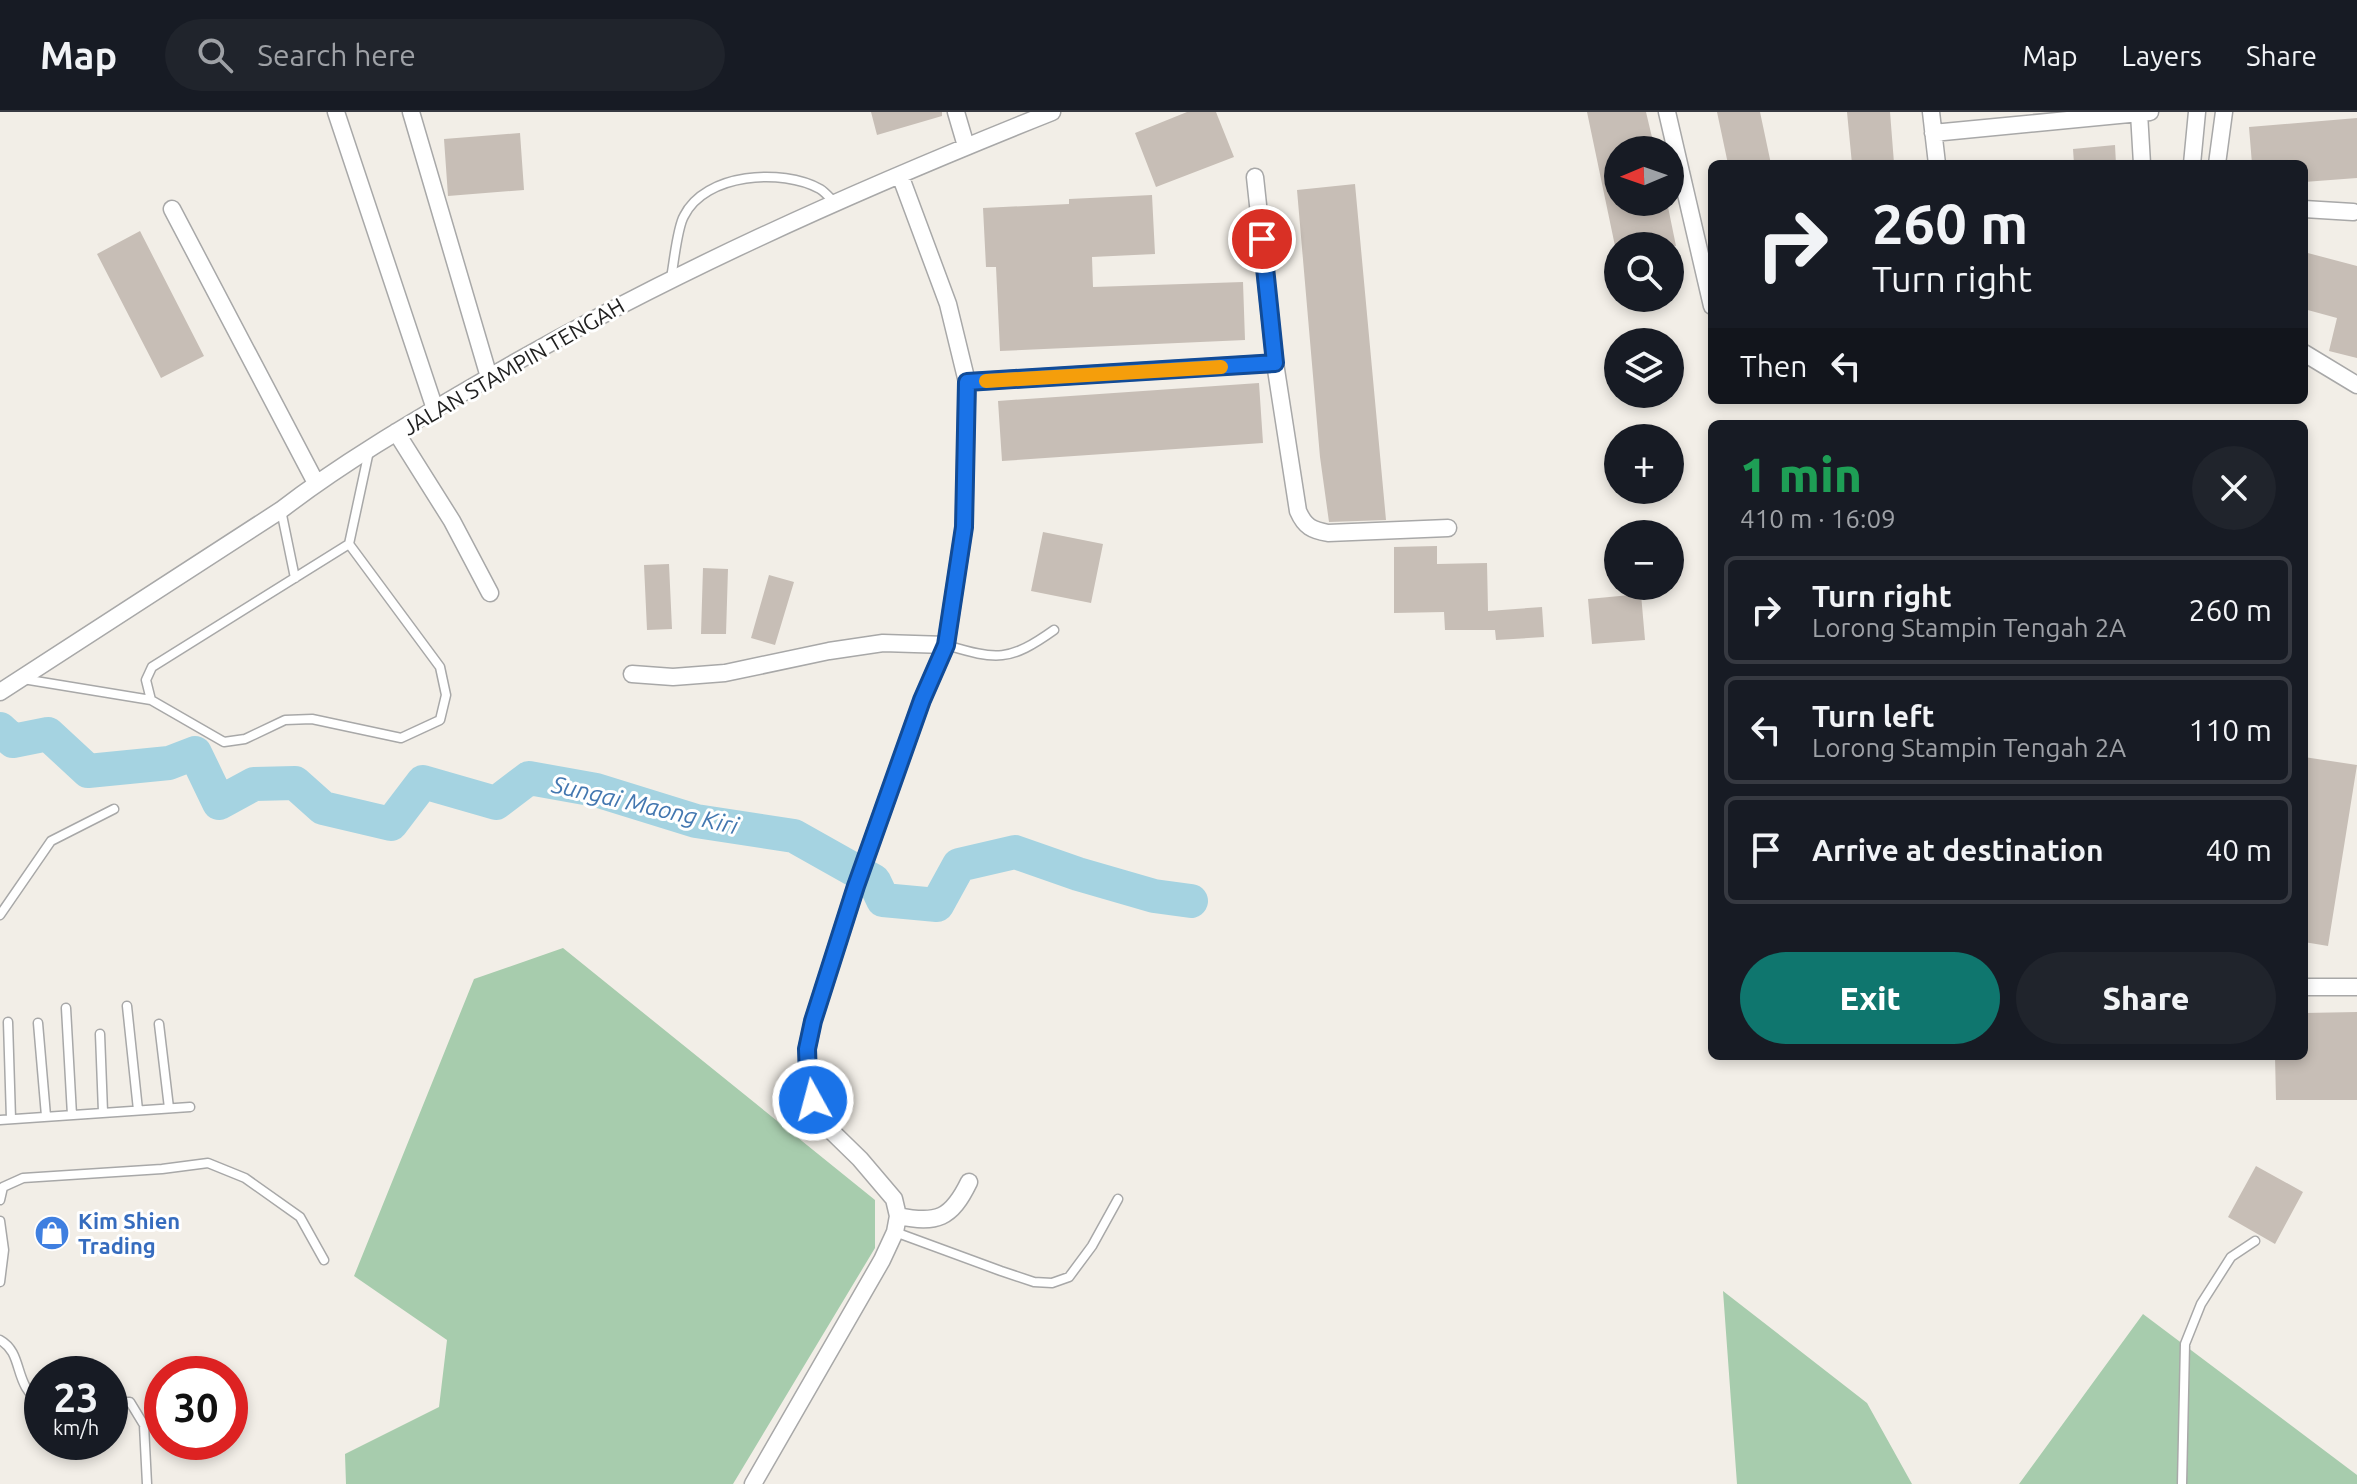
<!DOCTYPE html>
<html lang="en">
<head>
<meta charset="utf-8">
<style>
	:root { --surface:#171b24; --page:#20242c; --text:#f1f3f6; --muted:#9ea1a6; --line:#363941; --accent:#0f766e }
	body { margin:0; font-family:Ubuntu,sans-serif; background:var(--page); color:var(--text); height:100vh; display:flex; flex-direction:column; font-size:30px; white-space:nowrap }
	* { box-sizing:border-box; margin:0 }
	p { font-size:26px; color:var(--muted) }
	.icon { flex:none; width:44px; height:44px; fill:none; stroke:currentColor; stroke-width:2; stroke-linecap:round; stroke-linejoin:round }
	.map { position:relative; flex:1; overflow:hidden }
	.drawer { position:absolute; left:1708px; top:308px; width:600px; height:640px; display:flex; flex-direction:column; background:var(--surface); border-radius:12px; box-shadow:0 4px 12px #0003 }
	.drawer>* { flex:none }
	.top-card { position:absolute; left:1708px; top:48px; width:600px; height:244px; border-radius:12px; box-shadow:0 4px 12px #0003; background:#171b24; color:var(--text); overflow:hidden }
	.needle { width:52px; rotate:268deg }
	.tools { position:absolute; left:1604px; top:24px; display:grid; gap:16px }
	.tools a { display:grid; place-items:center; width:80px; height:80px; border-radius:50%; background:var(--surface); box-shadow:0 4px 12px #0003; font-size:40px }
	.speed { position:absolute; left:24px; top:1244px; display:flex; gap:16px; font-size:40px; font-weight:700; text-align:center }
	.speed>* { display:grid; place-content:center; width:104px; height:104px; border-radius:50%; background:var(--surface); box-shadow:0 4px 12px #0003; line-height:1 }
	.speed small { font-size:20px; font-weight:400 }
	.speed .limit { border:12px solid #d22; background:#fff; color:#111 }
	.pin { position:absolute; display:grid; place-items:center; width:68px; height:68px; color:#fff; margin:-34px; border:4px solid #fff; border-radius:50%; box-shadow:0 2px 8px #0007 }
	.me { position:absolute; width:88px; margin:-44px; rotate:353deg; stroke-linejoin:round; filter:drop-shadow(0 0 6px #0008) }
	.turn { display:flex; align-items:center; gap:28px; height:168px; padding:0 32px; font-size:36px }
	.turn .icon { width:104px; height:104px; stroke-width:2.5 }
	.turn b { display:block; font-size:56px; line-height:68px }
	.then { display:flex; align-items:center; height:76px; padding:0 32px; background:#0003; gap:16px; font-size:30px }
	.round { display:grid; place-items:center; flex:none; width:84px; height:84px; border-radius:42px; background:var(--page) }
	.head { display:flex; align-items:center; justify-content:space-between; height:136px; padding:0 32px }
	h1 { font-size:48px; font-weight:800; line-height:60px; color:#1e9e55 }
	.primary-button { display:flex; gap:16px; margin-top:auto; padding:16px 32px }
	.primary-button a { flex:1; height:92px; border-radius:48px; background:var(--accent); color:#fff; font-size:32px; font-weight:800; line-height:92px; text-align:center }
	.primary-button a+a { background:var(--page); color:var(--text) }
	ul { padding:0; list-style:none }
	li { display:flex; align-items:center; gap:24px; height:108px; margin:0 16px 12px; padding:0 16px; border:4px solid var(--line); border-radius:12px }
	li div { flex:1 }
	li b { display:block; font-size:30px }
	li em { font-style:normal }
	header { display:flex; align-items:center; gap:48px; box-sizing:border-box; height:112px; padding:0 40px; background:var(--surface); border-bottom:2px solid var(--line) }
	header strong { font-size:38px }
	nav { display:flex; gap:44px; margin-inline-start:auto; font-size:28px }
	.search { width:560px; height:72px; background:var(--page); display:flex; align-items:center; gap:20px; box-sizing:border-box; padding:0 28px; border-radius:44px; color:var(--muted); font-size:30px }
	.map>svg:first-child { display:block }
	.cemetery { fill:#a7ccad }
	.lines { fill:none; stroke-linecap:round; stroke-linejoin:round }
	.river { stroke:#a5d3e1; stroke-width:34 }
	.building { fill:#c7beb6 }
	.lane-casing { stroke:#a8a8a8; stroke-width:11 }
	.street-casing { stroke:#a8a8a8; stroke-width:19 }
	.lane { stroke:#fff; stroke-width:8 }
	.street { stroke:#fff; stroke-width:16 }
	.route-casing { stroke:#114b97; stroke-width:20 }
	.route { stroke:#1a73e8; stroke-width:14 }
	.slow { stroke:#f59e0b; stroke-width:14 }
	.labels { text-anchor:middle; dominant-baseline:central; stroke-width:6; stroke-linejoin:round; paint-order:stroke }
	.street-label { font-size:22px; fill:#212121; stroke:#fff }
	.shop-label { font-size:22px; font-weight:bold; fill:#366cbe; stroke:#fff; text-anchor:start }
	.water-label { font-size:24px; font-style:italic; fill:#4377b0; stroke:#fff }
</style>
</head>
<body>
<header>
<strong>Map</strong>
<div class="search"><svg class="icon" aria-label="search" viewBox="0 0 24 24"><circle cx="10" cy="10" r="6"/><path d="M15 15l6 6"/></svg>Search here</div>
<nav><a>Map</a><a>Layers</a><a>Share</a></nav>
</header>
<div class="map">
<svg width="2357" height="1372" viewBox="0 0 2357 1372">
	<rect width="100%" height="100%" fill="#f2eee7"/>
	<!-- cemetery -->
	<path class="cemetery" d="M563,836l312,252v48l-142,236h-387l-1,-30 94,-47 8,-67 -93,-64 120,-297z
		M1723,1179l144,112 45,81h-175z
		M2143,1202l214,161v9h-338z"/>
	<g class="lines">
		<!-- river -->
		<path class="river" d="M0,617l13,12 35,-7 40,37 81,-8 26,-10 24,50 35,-19 41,-1 28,25 68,16 32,-42 73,21 33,-25 67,12 100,31 98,15 80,45 9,19 54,5 22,-40 56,-13 63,22 76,22 37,5"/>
	</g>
	<!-- building -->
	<path class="building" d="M871,0h71v4l-65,19z
		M1187,0h29l18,45 -78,30 -21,-54z
		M1587,0h59l9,38h-37v52h49l9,44h-61z
		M1717,0h43l11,52h-43z
		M1847,0h43l4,51 -42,1z
		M2357,6v60l-53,4v-18h-52l-3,-37z
		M520,21l4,57 -76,6 -4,-57z
		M2115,33l1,19h-42l-1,-15z
		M1355,72l31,336 -57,2 -9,-65 -23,-267z
		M1152,83l3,59 -63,3 1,30 150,-5 2,58 -245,11 -4,-84h-10l-3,-59 86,-4v-5z
		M140,119l64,125 -43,22 -64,-124z
		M2304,140l53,14v92l-28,-7 8,-33 -33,-9z
		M1259,271l4,60 -261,18 -4,-60z
		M1043,420l60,12 -12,59 -60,-12z
		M1437,434v18l50,-1 1,48 54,-4 2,30 -48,3 -1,-10h-50l-1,-18 -50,1v-66z
		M669,452l3,65 -25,1 -3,-65z
		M703,456l25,1 -2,65h-25z
		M769,463l25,7 -19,63 -24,-7z
		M1641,482l4,46 -53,4 -4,-45z
		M2304,645l53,8 -29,181 -24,-4z
		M2357,900v88h-81l-1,-44h29v-43z
		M2256,1054l47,26 -28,52 -47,-27z"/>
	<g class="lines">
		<defs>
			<path id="lane" d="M671,166c3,-15 6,-50 13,-62 21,-43 98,-48 136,-27 5,3 10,9 14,13
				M281,398l14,68
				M349,432l20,-93
				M946,533c51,15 63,17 108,-15
				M23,567l128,21 73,42 21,-3 40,-19 27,-1 89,19 39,-18 6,-25 -6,-28 -91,-123 -197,123 -6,13 5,20
				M0,803l51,-74 63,-32
				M127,894l11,104
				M66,896l6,107
				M8,910l3,97
				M38,911l8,93
				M159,912l10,84
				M100,922l3,78
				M0,1008l190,-13
				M0,1088l3,-13 20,-9 139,-9 46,-6 37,15 55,39 24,43
				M0,1109l4,29 -4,32
				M895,1120l106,39 33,11 18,1 17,-6 23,-31 26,-47
				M0,1228c25,14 12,46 42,63
				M110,1290h20l14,23 3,59
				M2182,1372l3,-140 16,-40 30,-47 24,-16"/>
			<path id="street" d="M336,0l99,297
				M411,0l78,265
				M956,0l10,34
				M1667,0l45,194
				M1931,0l6,52
				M2139,1l3,51
				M1933,21l217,-21
				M2192,52l5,-52
				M2217,52l7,-52
				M1255,65l20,186 23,148c7,16 14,19 30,22l120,-5
				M172,97l144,274
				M2304,97l49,3
				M2304,241l53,32
				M967,270l308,-19
				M396,320l56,89 38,72
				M632,562l41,3 52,-4 104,-22 54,-8 63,2
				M0,580l281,-182c61,-47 128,-86 195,-125 184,-108 378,-194 576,-273
				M2304,875h53
				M898,1104c39,8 53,3 71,-34
				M753,1372l129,-224 13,-28 3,-16 -4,-17 -34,-40 -40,-39 -12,-43 -1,-28 6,-28 43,-135 66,-186 24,-55 18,-118 3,-145 -19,-78 -48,-129"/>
		</defs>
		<!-- lane casing -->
		<use href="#lane" class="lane-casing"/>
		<!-- street casing -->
		<use href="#street" class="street-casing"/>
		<!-- lane -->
		<use href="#lane" class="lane"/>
		<!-- street -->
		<use href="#street" class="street"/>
	</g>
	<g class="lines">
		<defs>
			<path id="route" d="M813,988l-5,-23 -1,-28 6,-28 43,-135 66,-186 24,-55 18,-118 3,-145 308,-19 -13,-124"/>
		</defs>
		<!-- route casing -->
		<use href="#route" class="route-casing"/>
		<!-- route -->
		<use href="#route" class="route"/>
		<!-- slow -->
		<path class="slow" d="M986,269l235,-14"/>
	</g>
	<!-- icons -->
	<defs>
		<symbol id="shop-disc" viewBox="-11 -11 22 22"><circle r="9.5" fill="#3f7fe0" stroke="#fff"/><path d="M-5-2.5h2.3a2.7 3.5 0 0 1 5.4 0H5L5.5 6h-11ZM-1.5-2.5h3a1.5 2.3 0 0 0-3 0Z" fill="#fff"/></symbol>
	</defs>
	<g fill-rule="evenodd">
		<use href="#shop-disc" x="32" y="1101" width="40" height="40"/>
	</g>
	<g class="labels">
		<!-- street labels -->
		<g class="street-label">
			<text transform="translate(513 254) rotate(-30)">JALAN STAMPIN TENGAH</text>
		</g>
		<!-- shop labels -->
		<g class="shop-label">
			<text x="78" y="1108">Kim Shien<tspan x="78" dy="25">Trading</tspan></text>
		</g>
		<!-- water labels -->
		<g class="water-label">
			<text transform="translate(645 693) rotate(13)">Sungai Maong Kiri</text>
		</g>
	</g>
</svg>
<div class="tools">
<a><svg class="needle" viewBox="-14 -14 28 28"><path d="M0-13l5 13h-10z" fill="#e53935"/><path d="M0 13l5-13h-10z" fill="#9ea1a6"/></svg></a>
<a><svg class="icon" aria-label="search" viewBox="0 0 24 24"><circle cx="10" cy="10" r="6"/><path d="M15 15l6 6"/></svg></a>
<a><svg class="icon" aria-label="layers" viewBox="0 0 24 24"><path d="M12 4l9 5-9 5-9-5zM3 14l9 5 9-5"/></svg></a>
<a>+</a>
<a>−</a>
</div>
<div class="speed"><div>23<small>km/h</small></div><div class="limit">30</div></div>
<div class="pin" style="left:1262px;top:127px;background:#d93025"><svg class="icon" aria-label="arrive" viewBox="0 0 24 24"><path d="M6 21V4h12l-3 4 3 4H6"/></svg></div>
<svg class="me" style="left:813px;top:988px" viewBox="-20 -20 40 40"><circle r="17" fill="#1a73e8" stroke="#fff" stroke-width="3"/><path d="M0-11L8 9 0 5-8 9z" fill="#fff"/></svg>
<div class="top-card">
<div class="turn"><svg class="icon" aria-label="right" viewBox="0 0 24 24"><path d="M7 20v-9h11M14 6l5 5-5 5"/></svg><div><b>260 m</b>Turn right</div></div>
<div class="then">Then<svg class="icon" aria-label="left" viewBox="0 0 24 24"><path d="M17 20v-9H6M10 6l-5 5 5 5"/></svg></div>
</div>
<section class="drawer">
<div class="head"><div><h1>1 min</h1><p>410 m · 16:09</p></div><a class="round"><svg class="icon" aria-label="close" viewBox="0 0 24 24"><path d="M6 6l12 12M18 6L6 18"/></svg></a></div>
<ul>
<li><svg class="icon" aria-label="right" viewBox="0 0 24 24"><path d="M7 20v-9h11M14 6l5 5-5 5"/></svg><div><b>Turn right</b><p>Lorong Stampin Tengah 2A</p></div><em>260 m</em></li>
<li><svg class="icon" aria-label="left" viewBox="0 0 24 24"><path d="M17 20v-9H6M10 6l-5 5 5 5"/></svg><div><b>Turn left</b><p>Lorong Stampin Tengah 2A</p></div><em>110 m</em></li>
<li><svg class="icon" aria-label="arrive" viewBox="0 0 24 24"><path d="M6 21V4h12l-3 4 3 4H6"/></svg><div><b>Arrive at destination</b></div><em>40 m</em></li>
</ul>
<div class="primary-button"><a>Exit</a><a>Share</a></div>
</section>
</div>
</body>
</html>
